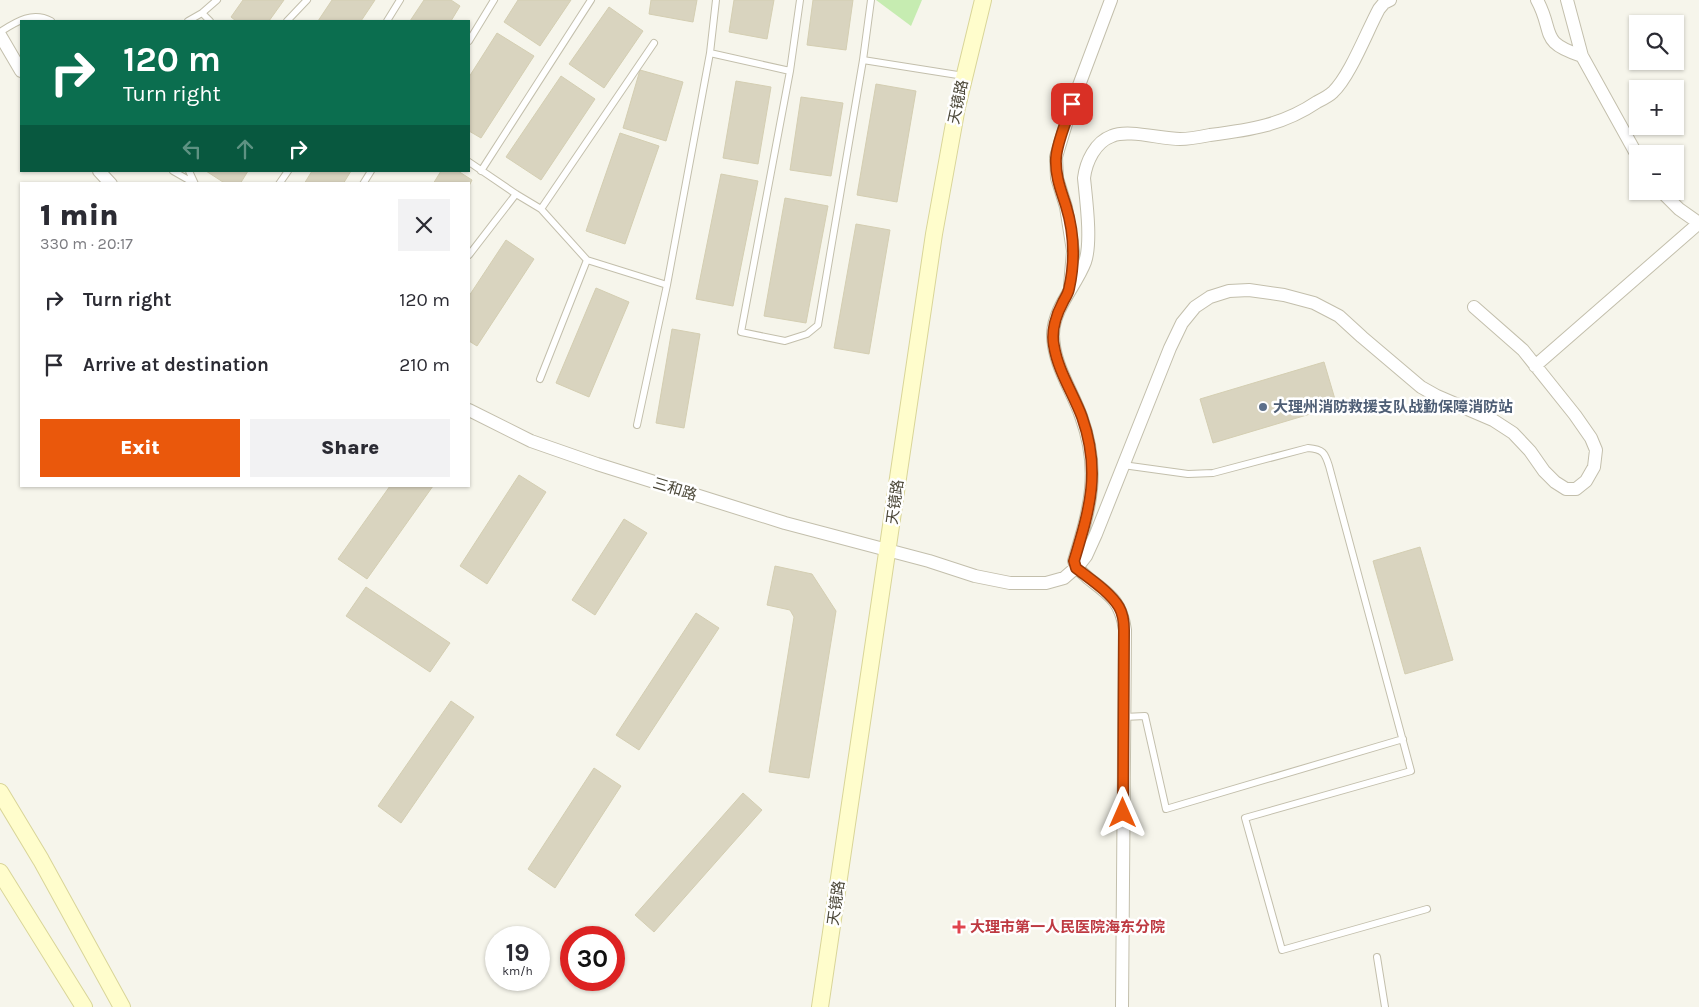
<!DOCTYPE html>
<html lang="en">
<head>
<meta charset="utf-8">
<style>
	:root { --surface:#fff; --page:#f2f2f3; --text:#2b2b33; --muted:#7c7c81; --accent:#ea580c }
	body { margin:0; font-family:Karla,"Noto Sans SC",sans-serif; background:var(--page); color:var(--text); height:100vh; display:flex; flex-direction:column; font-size:19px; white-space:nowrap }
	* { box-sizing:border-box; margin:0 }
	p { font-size:16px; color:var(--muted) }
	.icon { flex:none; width:28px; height:28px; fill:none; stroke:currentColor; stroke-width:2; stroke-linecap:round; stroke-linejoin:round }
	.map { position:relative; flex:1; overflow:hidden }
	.side { position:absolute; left:20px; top:182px; width:450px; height:305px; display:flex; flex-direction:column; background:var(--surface); border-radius:0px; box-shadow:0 1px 4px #0004 }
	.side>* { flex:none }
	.banner { position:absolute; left:20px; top:20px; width:450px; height:152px; border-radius:0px; box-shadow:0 1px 4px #0004; background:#0b6e4f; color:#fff; overflow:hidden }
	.controls { position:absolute; left:1629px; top:15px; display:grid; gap:10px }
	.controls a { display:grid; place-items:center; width:55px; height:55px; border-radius:0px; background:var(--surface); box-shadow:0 1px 4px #0004; font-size:25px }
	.speed { position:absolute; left:485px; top:926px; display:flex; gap:10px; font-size:25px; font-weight:700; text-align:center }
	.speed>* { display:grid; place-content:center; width:65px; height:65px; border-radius:50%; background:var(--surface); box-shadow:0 1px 4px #0004; line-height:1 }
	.speed small { font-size:12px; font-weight:400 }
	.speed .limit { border:8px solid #d22; background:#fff; color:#111 }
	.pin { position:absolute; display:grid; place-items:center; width:42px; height:42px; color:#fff; margin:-21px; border-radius:10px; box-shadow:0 2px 8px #0006 }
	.me { position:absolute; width:55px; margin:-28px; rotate:0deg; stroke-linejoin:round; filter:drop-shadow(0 0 4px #0008) }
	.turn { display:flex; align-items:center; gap:18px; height:105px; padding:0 20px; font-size:22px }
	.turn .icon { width:65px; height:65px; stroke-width:2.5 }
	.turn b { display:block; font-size:35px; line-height:42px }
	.lanes { display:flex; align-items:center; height:48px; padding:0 20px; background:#0003; justify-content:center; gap:25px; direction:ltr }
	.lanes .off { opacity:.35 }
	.round { display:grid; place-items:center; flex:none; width:52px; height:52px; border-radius:0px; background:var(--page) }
	.head { display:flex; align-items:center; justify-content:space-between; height:85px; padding:0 20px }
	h1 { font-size:30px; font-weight:800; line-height:38px }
	.primary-button { display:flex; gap:10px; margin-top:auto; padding:10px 20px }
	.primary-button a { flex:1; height:58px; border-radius:0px; background:var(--accent); color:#fff; font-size:20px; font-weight:800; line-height:58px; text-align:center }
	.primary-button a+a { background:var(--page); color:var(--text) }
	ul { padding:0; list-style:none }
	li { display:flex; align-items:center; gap:15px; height:65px; padding:0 20px }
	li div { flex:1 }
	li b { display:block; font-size:19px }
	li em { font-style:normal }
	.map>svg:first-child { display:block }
	.green { fill:#c6ecb1 }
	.building { fill:#d9d4bf; stroke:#d4ceb2 }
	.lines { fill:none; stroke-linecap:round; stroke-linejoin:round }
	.lane-casing { stroke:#c3bfac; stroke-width:8 }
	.street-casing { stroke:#c3bfac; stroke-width:14 }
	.secondary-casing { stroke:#d9d598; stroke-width:18 }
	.lane { stroke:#fff; stroke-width:6 }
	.street { stroke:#fff; stroke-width:12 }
	.secondary { stroke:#fffdcc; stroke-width:16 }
	.route-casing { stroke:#983908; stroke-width:12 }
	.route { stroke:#ea580c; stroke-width:9 }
	.service-dot { fill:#5c6f8a; stroke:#fff; stroke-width:2 }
	.health-dot { fill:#e0444e; stroke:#fff; stroke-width:2 }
	.labels { text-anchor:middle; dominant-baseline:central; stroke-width:5; stroke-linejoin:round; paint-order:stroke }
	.street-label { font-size:15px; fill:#4b4738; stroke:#fff }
	.service-label { font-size:15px; font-weight:bold; fill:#4e5e75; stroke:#fff; text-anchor:start }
	.health-label { font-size:15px; font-weight:bold; fill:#be3a42; stroke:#fff; text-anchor:start }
</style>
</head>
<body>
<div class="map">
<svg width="1699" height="1007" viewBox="0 0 1699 1007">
	<rect width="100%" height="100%" fill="#f6f5eb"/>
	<!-- green -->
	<path class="green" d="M876,0h46l-11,26z"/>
	<!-- building -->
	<path class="building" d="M243,0h41l-15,21h-33l-5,-4z
		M332,0h43l-14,21h-43z
		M424,0h27l9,6 -9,15h-41z
		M518,0h53l-31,46 -36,-24z
		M651,0h46l-4,22 -44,-8z
		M734,0h40l-7,39 -38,-7z
		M813,0h40l-7,50 -39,-5z
		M609,7l34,24 -39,57 -35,-24z
		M497,33l37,23 -53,82 -12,-7v-54z
		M640,70l43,12 -17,59 -43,-13z
		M561,76l34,23 -54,81 -35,-23z
		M736,81l35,6 -13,77 -35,-6z
		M876,84l40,7 -19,111 -40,-7z
		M801,97l42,6 -12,73 -41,-6z
		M620,133l39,13 -34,98 -39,-13z
		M206,171h42l-8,13h-14z
		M312,171h39l-8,13h-39z
		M441,171h17l14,9 -3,6v-2h-36z
		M721,174l37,7 -25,125 -37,-7z
		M785,198l43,8 -22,117 -42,-7z
		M856,224l34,6 -21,124 -35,-6z
		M506,240l28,19 -57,87 -8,-5v-45z
		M596,288l33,14 -40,95 -33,-14z
		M672,329l28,5 -16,94 -28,-5z
		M1324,362l13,44 -124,37 -13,-44z
		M519,475l27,17 -59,92 -27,-18z
		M390,486h43l-66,93 -29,-20z
		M624,519l23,14 -52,82 -23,-15z
		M1420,547l33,113 -48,14 -32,-113z
		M775,566l37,8 24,37 -27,167 -40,-6 25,-155 -4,-7 -23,-5z
		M366,587l84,56 -20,29 -84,-56z
		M696,613l23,15 -80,122 -23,-15z
		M451,701l23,16 -73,106 -23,-17z
		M594,768l27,18 -66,102 -27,-19z
		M743,793l19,17 -108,122 -19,-17z"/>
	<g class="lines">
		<defs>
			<path id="lane" d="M202,13l8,8
				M188,21l14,-8 15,-13
				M287,21l20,-21
				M387,21l13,-21
				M0,32c16,-10 32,-21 51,-11
				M469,41l25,-41
				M710,53l6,-53
				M863,60l8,-60
				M790,71l10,-71
				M469,162l47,32 25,15 46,51 80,25 43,-232 80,18 -49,261 44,9 22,-7 11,-9 45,-265 101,16
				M173,171l21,12
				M189,171l6,13
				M481,171l110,-171
				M279,184l9,-13
				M363,184l8,-13
				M541,209l113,-166
				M469,255l47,-61
				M540,379l47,-119
				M637,425l30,-140
				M1123,465l65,9 25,-1 95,-25c15,1 17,5 21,18l82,305 -166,47 37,132 145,-41
				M1124,717l21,-1 21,93 237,-70
				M1377,957l8,50"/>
			<path id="street" d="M1537,0c18,33 1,42 45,56
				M1567,0l15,56 56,101
				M0,35l21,36
				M99,171l12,13
				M1661,191l18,18 20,14
				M1070,286l3,-35 -7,-44 -9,-29 -1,-21 16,-53 39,-104
				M1535,366l164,-143
				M469,410l62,31 66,23 188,59 144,38 46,15 35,7h36l18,-5 15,-13 7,-9 10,-22 74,-186 12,-25 13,-16 15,-10 19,-6 20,-1 35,5 30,8 25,13 23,21 59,50 16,9 56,24 20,13 17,18 14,20 11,11 11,7h10l10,-8 8,-14 2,-17 -5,-12 -16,-23 -52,-65 -49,-43
				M1122,1007l3,-377c-4,-29 -15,-35 -37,-52 -6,-6 -12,-9 -14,-17 16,-53 27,-90 7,-145 -9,-26 -28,-52 -28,-82 1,-27 23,-48 32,-72 7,-20 1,-63 -1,-84 2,-16 11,-36 28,-42 16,-7 49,3 68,3 9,0 20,-2 30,-4 40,-5 73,-10 107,-33 6,-3 12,-6 16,-10 17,-16 34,-61 46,-83l5,-6 6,-3"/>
			<path id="secondary" d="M0,792l41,68 81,147
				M0,872l84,135
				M820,1007l114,-773 23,-127 26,-107"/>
		</defs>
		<!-- lane casing -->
		<use href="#lane" class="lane-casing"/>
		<!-- street casing -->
		<use href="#street" class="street-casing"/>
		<!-- secondary casing -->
		<use href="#secondary" class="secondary-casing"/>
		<!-- lane -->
		<use href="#lane" class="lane"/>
		<!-- street -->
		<use href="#street" class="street"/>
		<!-- secondary -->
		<use href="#secondary" class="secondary"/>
	</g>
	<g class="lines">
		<defs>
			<path id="route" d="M1072,104c-5,16 -15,38 -16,54 -1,18 5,32 10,48 8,26 9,56 3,83 -1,5 -4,9 -6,13 -7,13 -12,30 -9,44 4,25 19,47 28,71 19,54 8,91 -8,144l2,7c14,11 34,24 43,39 4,7 5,16 5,23l-1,183"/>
		</defs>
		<!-- route casing -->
		<use href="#route" class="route-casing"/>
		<!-- route -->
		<use href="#route" class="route"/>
	</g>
	<!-- markers -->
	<circle class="service-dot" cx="1263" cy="407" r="5"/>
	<path class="health-dot" d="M956.5 919.5h5v5h5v5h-5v5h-5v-5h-5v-5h5z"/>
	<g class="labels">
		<!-- street labels -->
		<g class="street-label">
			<text transform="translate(958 102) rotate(-78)">天镜路</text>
			<text transform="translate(675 489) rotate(17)">三和路</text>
			<text transform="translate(895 502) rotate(-82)">天镜路</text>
			<text transform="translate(836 903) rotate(-82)">天镜路</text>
		</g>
		<!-- service labels -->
		<g class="service-label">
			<text x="1273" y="407">大理州消防救援支队战勤保障消防站</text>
		</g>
		<!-- health labels -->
		<g class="health-label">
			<text x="970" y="927">大理市第一人民医院海东分院</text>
		</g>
	</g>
</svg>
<div class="controls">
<a><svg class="icon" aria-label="search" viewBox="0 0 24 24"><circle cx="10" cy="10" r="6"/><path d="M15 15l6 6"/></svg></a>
<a>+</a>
<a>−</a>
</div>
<div class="speed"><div>19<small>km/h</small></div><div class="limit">30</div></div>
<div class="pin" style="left:1072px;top:104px;background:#d93025"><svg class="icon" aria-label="arrive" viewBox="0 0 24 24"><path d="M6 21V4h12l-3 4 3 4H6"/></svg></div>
<svg class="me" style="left:1123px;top:813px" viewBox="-20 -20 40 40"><path d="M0-17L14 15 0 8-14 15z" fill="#ea580c" stroke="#fff" stroke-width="4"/></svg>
<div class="banner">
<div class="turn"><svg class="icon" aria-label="right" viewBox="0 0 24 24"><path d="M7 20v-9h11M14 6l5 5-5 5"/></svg><div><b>120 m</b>Turn right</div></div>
<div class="lanes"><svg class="icon off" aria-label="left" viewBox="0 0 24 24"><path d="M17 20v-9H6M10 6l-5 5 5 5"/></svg><svg class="icon off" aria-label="ahead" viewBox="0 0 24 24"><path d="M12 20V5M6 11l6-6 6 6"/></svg><svg class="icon" aria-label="right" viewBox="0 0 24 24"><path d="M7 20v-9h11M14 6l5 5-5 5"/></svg></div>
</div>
<section class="side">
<div class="head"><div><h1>1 min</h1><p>330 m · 20:17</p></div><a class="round"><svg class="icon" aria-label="close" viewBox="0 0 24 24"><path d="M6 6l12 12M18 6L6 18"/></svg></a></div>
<ul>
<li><svg class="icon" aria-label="right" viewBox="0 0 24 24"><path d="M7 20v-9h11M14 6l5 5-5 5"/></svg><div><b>Turn right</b></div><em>120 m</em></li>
<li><svg class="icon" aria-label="arrive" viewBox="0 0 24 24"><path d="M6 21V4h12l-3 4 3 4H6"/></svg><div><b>Arrive at destination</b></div><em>210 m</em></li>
</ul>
<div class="primary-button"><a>Exit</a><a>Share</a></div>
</section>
</div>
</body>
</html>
